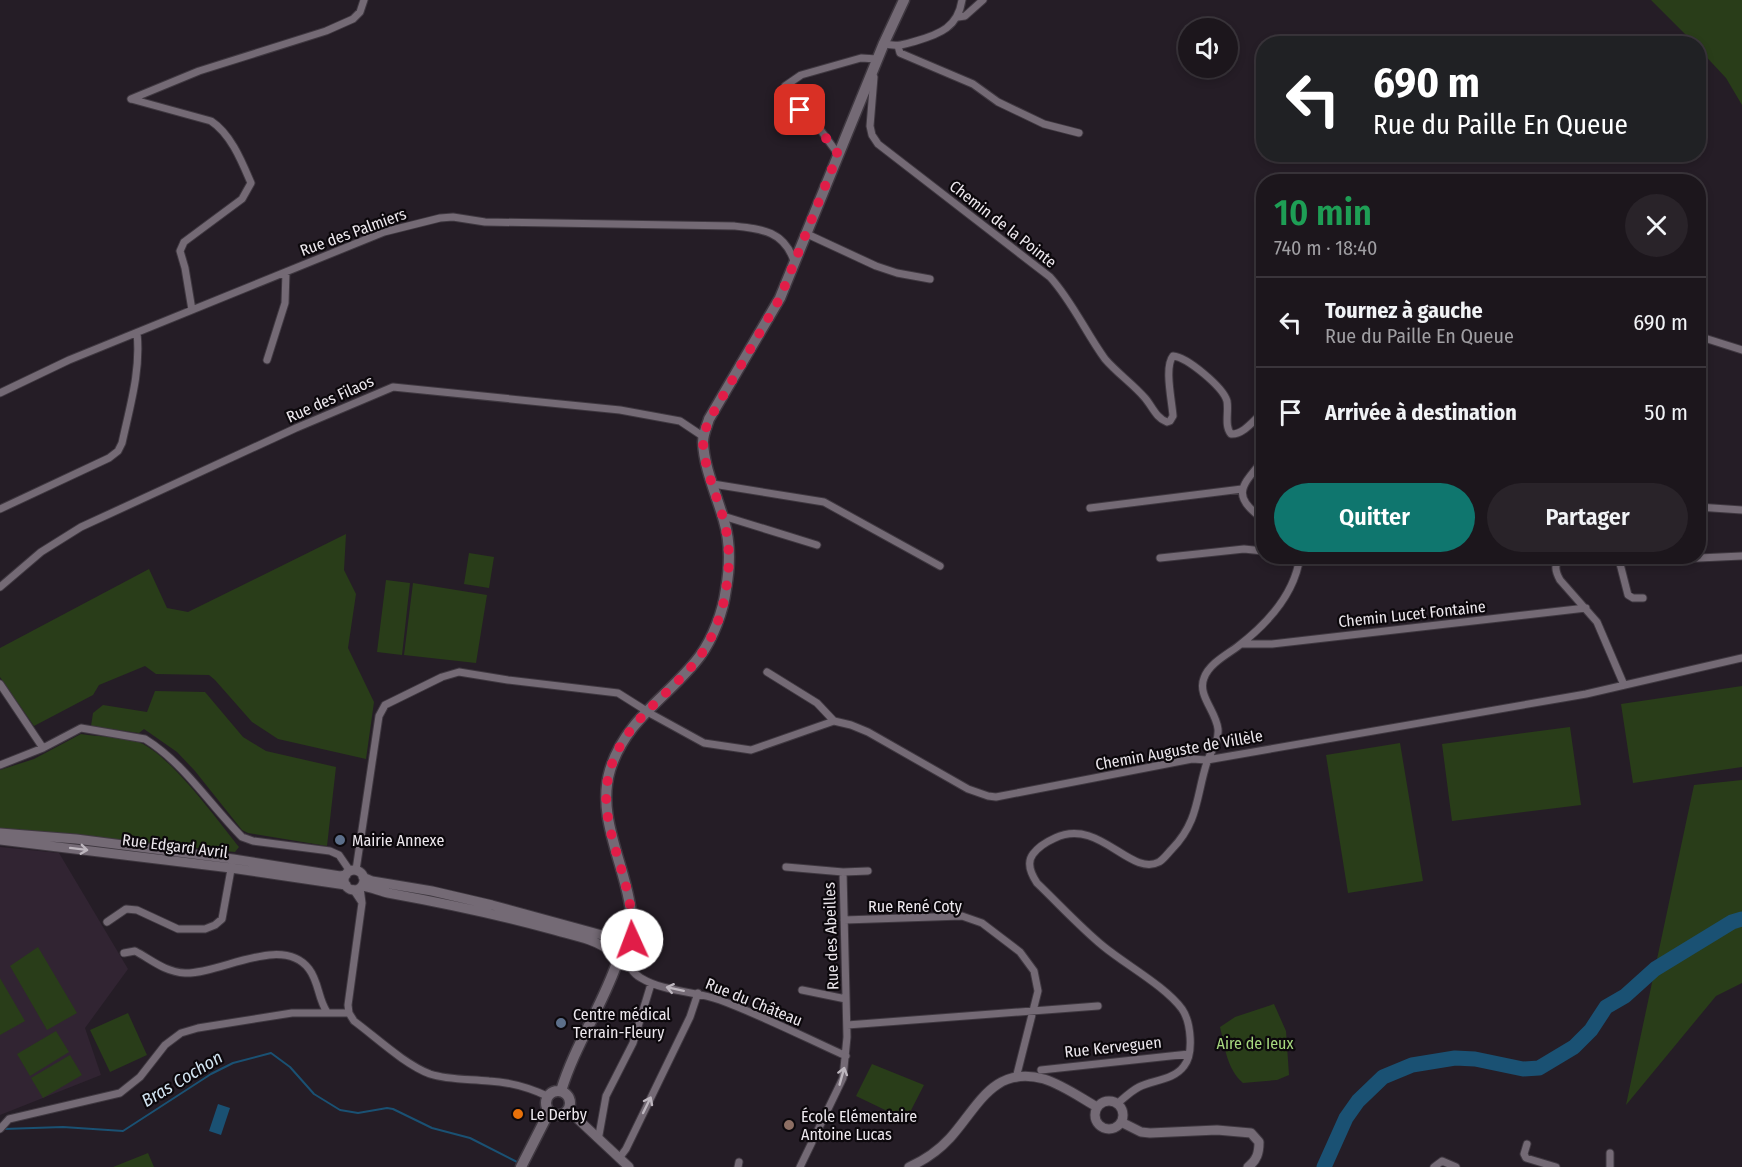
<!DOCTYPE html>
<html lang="fr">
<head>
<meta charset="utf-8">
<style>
	:root { --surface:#1c161c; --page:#292329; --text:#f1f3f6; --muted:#a09fa3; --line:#3a353b; --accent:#0f766e }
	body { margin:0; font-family:"Fira Sans Condensed",sans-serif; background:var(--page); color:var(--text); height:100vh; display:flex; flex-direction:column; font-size:22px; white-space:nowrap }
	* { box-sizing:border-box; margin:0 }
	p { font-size:20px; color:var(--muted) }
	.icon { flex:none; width:33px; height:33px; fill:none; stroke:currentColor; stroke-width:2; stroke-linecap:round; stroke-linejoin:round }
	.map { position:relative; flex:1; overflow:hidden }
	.drawer { position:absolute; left:1256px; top:174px; width:450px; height:390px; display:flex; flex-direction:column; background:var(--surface); border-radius:24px; box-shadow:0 3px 9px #0003,0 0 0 2px var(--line) }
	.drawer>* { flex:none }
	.top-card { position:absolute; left:1256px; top:36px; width:450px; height:126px; border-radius:24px; box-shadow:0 3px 9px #0003,0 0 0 2px var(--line); background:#202124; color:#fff; overflow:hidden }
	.controls { position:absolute; left:1178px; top:18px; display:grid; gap:12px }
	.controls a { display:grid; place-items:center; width:60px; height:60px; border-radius:50%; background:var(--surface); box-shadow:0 3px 9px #0003,0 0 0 2px var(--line); font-size:30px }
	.pin { position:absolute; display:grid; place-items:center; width:51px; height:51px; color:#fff; margin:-26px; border-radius:12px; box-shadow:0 3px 9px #0006 }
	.me { position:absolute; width:66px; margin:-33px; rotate:358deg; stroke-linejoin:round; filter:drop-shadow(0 0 4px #0008) }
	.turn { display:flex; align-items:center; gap:21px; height:126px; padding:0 18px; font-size:27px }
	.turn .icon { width:78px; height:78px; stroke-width:2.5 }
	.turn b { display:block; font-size:42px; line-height:51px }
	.round { display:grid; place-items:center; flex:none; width:63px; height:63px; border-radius:32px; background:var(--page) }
	.summary { display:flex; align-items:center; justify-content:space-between; height:102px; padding:0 18px }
	h1 { font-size:36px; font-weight:600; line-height:45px; color:#1e9e55 }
	.cta { display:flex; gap:12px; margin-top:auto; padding:12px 18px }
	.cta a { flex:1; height:69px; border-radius:36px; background:var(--accent); color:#fff; font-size:24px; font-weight:600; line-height:69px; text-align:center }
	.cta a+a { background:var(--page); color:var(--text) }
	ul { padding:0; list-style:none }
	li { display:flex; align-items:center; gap:18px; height:90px; padding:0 18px; border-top:2px solid var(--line) }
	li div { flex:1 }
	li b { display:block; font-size:22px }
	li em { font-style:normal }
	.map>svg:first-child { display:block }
	.built { fill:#312432 }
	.green { fill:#293d19 }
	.water { fill:#1a5173 }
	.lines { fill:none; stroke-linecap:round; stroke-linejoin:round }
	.stream { stroke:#1a5173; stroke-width:2 }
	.river { stroke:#1a5173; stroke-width:15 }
	.minor-casing { stroke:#3f3840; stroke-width:9 }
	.tertiary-casing { stroke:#3f3840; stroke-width:11 }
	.secondary-casing { stroke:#3f3840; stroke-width:13 }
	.minor { stroke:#746a75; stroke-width:7 }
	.tertiary { stroke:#746a75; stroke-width:9 }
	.secondary { stroke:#746a75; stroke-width:10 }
	.oneway { stroke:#bdb6be }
	.route { stroke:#e11d48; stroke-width:10; stroke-dasharray:0 18 }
	.service-dot { fill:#5c6f8a; stroke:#0c080c; stroke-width:2 }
	.food-dot { fill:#e8710a; stroke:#0c080c; stroke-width:2 }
	.education-dot { fill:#8d6e63; stroke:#0c080c; stroke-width:2 }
	.labels { text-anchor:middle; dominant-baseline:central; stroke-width:4.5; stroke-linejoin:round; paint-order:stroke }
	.street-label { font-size:16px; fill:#ede8ee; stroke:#0c080c }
	.poi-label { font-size:16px; fill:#ede8ee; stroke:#0c080c; text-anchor:start }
	.park-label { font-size:16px; fill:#a7d97f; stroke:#0c080c }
	.water-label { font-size:18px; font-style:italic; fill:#d2e4f1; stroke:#0c080c }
</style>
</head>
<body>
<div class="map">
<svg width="1742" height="1167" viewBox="0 0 1742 1167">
	<rect width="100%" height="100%" fill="#251d26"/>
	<!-- built -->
	<path class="built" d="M0,847l59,6 69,116 -43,59 16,47 -101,40z"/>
	<!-- green -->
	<path class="green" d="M1651,0h91v105l-16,-27 -28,-30v-4l-4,-1z
		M346,534l-2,36 12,24 -8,54 26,54 -8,57 -88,-20 -26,-17 -37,-42 -6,-5 -53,-1 -11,-8 -46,19 -6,10 -59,31 -34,-49v-29l149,-79 18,39 21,4z
		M469,553l25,4 -5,31 -25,-4z
		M386,580l24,3 -8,72 -25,-3z
		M413,583l74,12 -11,68 -72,-8z
		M1742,686v81l-109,16 -12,-79z
		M155,691l50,1 38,45 23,14 70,16 -9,79 -79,-13 -6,-3 -47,-59 -18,-19 -33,-23 -5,4 -48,-7 2,-13 10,-8 44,7z
		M1570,727l11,78 -129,16 -10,-77z
		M81,734c18,3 38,2 55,7 32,10 82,80 103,106l-4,5 -235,-24v-58l34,-11z
		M1400,743l23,138 -75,12 -22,-138z
		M1742,780v203l-26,13 -90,109 68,-320z
		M38,947l39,66 -30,17 -37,-64z
		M0,978l25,43 -25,14z
		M1274,1004l12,27 3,44 -12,5 -34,3c-16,-14 -18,-35 -23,-56l15,-10z
		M128,1013l19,42 -37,17 -20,-42z
		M56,1031l13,21 -39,24 -13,-22z
		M70,1055l12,20 -39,23 -12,-20z
		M872,1064l52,21 -18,35 -50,-24z
		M148,1153l6,14h-41z"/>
	<!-- water -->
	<path class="water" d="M218,1104l12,4 -9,27 -12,-4z"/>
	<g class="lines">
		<!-- stream -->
		<path class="stream" d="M3,1129l60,-2 60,4 88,-57 22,-11 38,-10 19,14 24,27 26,16 18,3 29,-5 6,1 39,19 38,10 49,25"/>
		<!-- river -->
		<path class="river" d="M1324,1167l22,-49 12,-17 25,-24 29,-12 43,-7 20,1 48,10 16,-1 35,-21 17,-17 15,-23 19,-11 30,-27 77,-47 10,-3"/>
		<defs>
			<path id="minor" d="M958,17l7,-1 18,-16
				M884,43c11,5 21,1 32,-2 24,-7 42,-14 46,-41
				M898,46l2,7 73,31 25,18 46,22 35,9
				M871,73l3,4 -4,49 2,9 6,9 172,133c22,24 36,56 55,82 12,14 28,25 40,39 7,8 11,20 22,24l3,-1 3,-5c-1,-15 -9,-49 0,-60 14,1 50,31 54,45 2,11 -3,25 4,33 12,1 23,-14 32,-22
				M131,99l80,22c20,13 31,41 40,62l-9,16 -58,43 -4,9 5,17 7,42
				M131,99l68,-28 127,-40 27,-12 7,-7 4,-12
				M838,154l-24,-33 -27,-23 -2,-4v-8l16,-11 60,-17 16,1
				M807,234l69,32 21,7 33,6
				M1698,336l44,14
				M267,360l18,-57 1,-31
				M0,393l69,-33 315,-128 56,-14 13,-1 32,5 249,4c28,3 50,5 60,35
				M1698,446h1
				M1263,460c-20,25 -34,35 0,59
				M713,484l111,18 116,64
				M1698,507l44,3
				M1090,508l152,-19
				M0,509l109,-51 9,-7 4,-8c8,-37 19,-73 15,-110
				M723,516l94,29
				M1560,556c-6,9 -5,15 0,24l37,42 27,63
				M1618,556l10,39 5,3h10
				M1160,558l84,-9 19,2
				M1677,559l65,-3
				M0,587l41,-35 40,-25 215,-99 97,-41 227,23 60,11 24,16
				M1241,644h31l314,-36
				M767,672l50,31 17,18
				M0,684l43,64
				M0,765l43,-17 38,-20 64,11c39,24 65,66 97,98l11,4 77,10 9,4 11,16
				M786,867l57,5 25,-1
				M356,870l23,-154 6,-11 57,-28 17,-5 49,8 110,13 35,22 51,28 47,7 83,-29 17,4 17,7 100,57 20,7 8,1 196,-38 15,1 379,-66 156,-36
				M360,888l2,15 -14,102 1,8 5,8c23,17 50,43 76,53 18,6 40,5 59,7 19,1 41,7 58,15
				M353,889l8,12
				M844,920l118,-4 20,7 38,29 14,19 4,20 -22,87
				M107,922l19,-13 11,1 41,19h27l10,-4 7,-6 10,-55
				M124,953l11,-2c17,9 30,21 50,22 36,1 97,-39 124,-4 10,13 9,30 18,43
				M626,956c3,10 6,17 15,22 23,14 54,13 79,22 43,16 84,37 126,56
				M802,990l44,9
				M847,1025l251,-19
				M1041,1070l148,-16
				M1117,1104c7,-6 14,-13 22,-17 14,-7 35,-7 45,-21 10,-12 7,-44 -2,-57 -17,-23 -56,-44 -79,-63 -23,-19 -44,-42 -66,-63 -6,-9 -11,-20 -4,-29 6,-8 13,-12 22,-16 44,-21 75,39 104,24 5,-3 9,-9 13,-13 27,-28 24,-53 35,-87 4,-12 12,-19 11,-33 -2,-18 -21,-34 -14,-51 5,-14 22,-23 33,-31 29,-22 58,-53 63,-91
				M0,1129l9,-10 111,-26 20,-16 25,-32 16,-12 17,-5 94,-15h57
				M597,1138l2,-3 7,-39 27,-53 18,-59
				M1527,1144l-3,10 2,4 30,9
				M620,1157l6,-8 64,-132 8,-24
				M738,1167l1,-5
				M800,1167l43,-89 4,-41 -4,-165
				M1434,1167l8,-6 14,6
				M1610,1167v-14"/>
			<path id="tertiary" d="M0,833l76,6 157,20 107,17 6,-1
				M0,840l231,28 115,17
				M344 880a10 10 0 1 1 20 0a10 10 0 1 1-20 0Z
				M363,877l9,4 60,10 60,14 110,30h14
				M362,886c9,1 17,5 26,7 55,10 108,21 162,36 20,6 44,9 60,22
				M1095 1115a14 14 0 1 1 28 0a14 14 0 1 1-28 0Z
				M568,1110l61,57
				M1121,1122l20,10 9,1 67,-3 34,3 8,9c0,11 -2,18 -11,25
				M909,1167c16,-7 30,-17 41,-29 28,-31 43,-73 94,-59 19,6 37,19 53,28"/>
			<path id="secondary" d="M609 946a12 12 0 1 1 24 0a12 12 0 1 1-24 0Z
				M632,940c0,-13 0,-27 -3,-40 -8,-43 -32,-86 -19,-130 16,-52 60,-74 90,-114 13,-18 23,-44 26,-67 4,-23 5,-45 -2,-68 -7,-25 -20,-53 -21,-79 0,-8 4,-16 6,-23l71,-121 104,-255 20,-43
				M546 1103a12 12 0 1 1 24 0a12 12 0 1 1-24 0Z
				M561,1091c14,-47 43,-87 58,-134
				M521,1167l28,-55"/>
		</defs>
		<!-- minor casing -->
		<use href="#minor" class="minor-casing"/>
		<!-- tertiary casing -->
		<use href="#tertiary" class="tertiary-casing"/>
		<!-- secondary casing -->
		<use href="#secondary" class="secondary-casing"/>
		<!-- minor -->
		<use href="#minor" class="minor"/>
		<!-- tertiary -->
		<use href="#tertiary" class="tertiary"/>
		<!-- secondary -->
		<use href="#secondary" class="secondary"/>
	</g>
	<!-- one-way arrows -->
	<defs><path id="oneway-shaft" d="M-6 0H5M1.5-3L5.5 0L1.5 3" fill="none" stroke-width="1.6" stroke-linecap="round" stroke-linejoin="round" transform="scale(1.5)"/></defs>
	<g class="oneway">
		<use href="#oneway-shaft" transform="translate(79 849) rotate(7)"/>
		<use href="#oneway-shaft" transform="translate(675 989) rotate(-168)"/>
		<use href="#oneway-shaft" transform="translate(842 1076) rotate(-74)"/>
		<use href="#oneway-shaft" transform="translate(647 1105) rotate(-64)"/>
	</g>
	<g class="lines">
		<!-- route -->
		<path class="route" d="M632,940c0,-13 0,-27 -3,-40 -8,-43 -32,-86 -19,-130 15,-51 60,-74 90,-114 13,-18 23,-44 26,-67 4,-23 4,-45 -2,-68 -7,-25 -20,-53 -21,-79 0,-8 4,-16 6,-22l71,-122 58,-144 -25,-33 -13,-11"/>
	</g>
	<!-- markers -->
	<g class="service-dot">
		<circle cx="340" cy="840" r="6"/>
		<circle cx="561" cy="1023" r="6"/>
	</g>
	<circle class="food-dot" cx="518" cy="1114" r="6"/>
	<circle class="education-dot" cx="789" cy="1125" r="6"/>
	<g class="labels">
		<!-- street labels -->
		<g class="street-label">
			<text transform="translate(1003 224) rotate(38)">Chemin de la Pointe</text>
			<text transform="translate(353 232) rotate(-20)">Rue des Palmiers</text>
			<text transform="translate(330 399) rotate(-24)">Rue des Filaos</text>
			<text transform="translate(1412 614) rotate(-6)">Chemin Lucet Fontaine</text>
			<text transform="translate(1179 750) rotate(-10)">Chemin Auguste de Villèle</text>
			<text transform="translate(175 846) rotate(7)">Rue Edgard Avril</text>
			<text x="915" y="906">Rue René Coty</text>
			<text transform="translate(831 936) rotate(-92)">Rue des Abeilles</text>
			<text transform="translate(754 1002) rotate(22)">Rue du Château</text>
			<text transform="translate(1113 1047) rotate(-6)">Rue Kerveguen</text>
		</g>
		<!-- poi labels -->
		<g class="poi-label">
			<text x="352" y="840">Mairie Annexe</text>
			<text x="573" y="1014">Centre médical<tspan x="573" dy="18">Terrain-Fleury</tspan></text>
			<text x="530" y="1114">Le Derby</text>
			<text x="801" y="1116">École Elémentaire<tspan x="801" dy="18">Antoine Lucas</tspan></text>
		</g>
		<!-- park labels -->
		<g class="park-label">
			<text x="1255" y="1043">Aire de Ieux</text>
		</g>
		<!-- water labels -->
		<g class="water-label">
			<text transform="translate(182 1079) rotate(-31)">Bras Cochon</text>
		</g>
	</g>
</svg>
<div class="controls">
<a><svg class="icon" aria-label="sound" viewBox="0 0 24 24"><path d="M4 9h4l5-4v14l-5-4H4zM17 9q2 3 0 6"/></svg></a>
</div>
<div class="pin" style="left:800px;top:110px;background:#d93025"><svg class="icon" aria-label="arrive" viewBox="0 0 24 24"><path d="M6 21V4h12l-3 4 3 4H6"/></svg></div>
<svg class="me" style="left:632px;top:940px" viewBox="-20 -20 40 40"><circle r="19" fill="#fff"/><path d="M0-13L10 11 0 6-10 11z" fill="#e11d48"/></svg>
<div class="top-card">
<div class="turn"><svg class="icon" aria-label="left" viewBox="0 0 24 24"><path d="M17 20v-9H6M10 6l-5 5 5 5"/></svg><div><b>690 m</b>Rue du Paille En Queue</div></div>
</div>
<section class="drawer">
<div class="summary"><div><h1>10 min</h1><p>740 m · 18:40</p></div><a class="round"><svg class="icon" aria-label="close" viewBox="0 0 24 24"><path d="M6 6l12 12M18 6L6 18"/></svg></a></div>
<ul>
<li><svg class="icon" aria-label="left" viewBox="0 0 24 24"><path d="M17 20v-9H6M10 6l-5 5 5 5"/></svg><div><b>Tournez à gauche</b><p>Rue du Paille En Queue</p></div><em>690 m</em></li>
<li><svg class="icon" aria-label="arrive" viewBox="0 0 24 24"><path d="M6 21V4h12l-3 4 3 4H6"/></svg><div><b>Arrivée à destination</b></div><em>50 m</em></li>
</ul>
<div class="cta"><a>Quitter</a><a>Partager</a></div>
</section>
</div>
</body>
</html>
